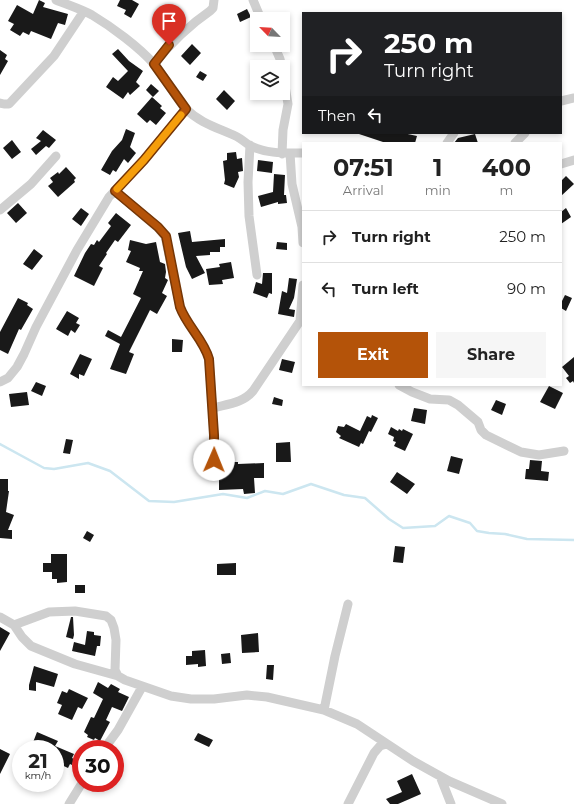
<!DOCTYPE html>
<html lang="en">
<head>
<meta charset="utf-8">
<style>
	:root { --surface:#fff; --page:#f6f6f6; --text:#222; --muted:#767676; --line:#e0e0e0; --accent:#b45309 }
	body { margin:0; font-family:Montserrat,sans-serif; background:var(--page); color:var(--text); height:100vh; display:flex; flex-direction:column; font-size:15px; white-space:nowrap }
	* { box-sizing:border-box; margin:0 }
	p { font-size:13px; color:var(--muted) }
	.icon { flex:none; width:22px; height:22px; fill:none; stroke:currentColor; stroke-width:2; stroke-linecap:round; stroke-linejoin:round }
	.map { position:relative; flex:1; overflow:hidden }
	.drawer { position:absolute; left:302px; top:142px; width:260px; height:244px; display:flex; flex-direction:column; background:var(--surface); border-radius:0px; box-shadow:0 2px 6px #0003 }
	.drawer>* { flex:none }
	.hud { position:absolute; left:302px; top:12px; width:260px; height:122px; border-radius:0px; box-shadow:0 2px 6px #0003; background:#202124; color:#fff; overflow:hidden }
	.needle { width:26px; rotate:295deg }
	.controls { position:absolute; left:250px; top:12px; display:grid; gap:8px }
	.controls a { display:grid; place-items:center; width:40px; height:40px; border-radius:0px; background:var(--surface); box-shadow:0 2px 6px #0003; font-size:20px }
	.speed { position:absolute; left:12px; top:740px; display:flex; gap:8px; font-size:20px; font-weight:700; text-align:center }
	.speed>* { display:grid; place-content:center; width:52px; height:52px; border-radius:50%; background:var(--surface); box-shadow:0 2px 6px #0003; line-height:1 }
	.speed small { font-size:10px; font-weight:400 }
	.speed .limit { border:6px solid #d22; background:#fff; color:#111 }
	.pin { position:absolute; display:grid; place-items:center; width:34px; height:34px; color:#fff; margin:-41px -17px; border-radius:50% 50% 50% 0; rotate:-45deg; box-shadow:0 0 4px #0007 }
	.pin .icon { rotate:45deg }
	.me { position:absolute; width:44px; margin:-22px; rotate:1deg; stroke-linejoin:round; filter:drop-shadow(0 0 3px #0008) }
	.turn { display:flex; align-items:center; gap:14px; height:84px; padding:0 16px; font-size:18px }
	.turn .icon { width:52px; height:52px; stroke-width:2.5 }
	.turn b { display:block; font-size:28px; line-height:34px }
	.then { display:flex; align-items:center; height:38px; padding:0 16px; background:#0003; gap:8px; font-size:15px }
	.eta { display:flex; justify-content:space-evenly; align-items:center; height:68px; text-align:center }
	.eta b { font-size:24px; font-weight:700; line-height:28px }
	.cta { display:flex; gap:8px; margin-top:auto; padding:8px 16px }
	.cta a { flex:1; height:46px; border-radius:0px; background:var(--accent); color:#fff; font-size:16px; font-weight:700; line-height:46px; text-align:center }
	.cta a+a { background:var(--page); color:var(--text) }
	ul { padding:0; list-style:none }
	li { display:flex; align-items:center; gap:12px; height:52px; padding:0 16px; border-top:1px solid var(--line) }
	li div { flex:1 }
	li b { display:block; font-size:15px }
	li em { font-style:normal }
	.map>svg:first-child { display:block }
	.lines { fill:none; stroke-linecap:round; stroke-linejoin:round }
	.stream { stroke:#cce6f0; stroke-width:2.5 }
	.building { fill:#191919 }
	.minor { stroke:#cfcfcf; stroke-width:9 }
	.route-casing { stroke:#753606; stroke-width:10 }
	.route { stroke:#b45309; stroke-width:7 }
	.slow { stroke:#f59e0b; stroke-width:7 }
</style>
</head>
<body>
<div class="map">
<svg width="574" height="804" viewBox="0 0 574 804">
	<rect width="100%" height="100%" fill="#fff"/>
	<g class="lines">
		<!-- stream -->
		<path class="stream" d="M0,444l44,24 10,1 34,-6 22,8 39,30 25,1 49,-8 24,4 18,-7 18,3 28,-10 33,11 21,3 24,21 14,9 32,-2 14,-10 21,7 7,8 12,2 16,1 22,5 47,1"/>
	</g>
	<!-- building -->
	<path class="building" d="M39,0l6,3 -2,4 25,7 -3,11 -7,-2 -7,16 -20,-8 -2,4 -6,-3 -3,4 -10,-6 4,-6 -6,-3 9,-16 16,9z
		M120,0h12l7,4 -8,14 -7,-4 2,-4 -9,-4z
		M247,9l4,8 -11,5 -3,-8z
		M192,44l9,9 -11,12 -9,-9z
		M118,49l11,12 14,10 -7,11 4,4 -10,9 -2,-3 -5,7 -17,-12 7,-10 5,4 10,-10 -16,-17z
		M0,50l7,5 -2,4 3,2 -8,14z
		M200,71l7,4 -4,6 -7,-4z
		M151,84l8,7 -6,6 -7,-7z
		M224,90l11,11 -8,9 -11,-11z
		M152,97l10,9 -2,2 6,5 -10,12 -6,-5 -3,3 -10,-9z
		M126,129l9,4 -5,14 6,6 -8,10 -4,-4 -8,13 -3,-2 -3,5 -9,-5 11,-19 10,-11z
		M43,130l13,10 -7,8 -3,-2 -10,9 -5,-6 10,-8 -5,-3z
		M360,133h43l14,3 -2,7h-29l-27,-9z
		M475,134l3,9h-24l4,-5z
		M12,140l9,12 -9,7 -9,-11z
		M236,152l1,7 5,-1 1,13 -5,1 1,5 -5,11 -10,-4 1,-4 -2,-19 4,-1v-7z
		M258,160l15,2 -1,11 -15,-2z
		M66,167l10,11 -2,2 1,2 -17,15 -10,-11 5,-4 -3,-4 8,-6 1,2z
		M274,174l11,1 -1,20h2l1,8 -9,1v-2l-17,5 -3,-11 15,-4z
		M566,176l8,8 -13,12v-15z
		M18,203l9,10 -11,10 -9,-10z
		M81,208l8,6 -8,12 -9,-7z
		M566,208l5,9 -10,7v-12z
		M116,213l15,12 -13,17 -3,-2 -9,13 1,1 -8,12 4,2 -9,18 -20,-10 11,-23 6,-9 3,1 3,-5 2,2 12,-16 -3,-3z
		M190,231l2,11 33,-3v8h-5v5h-10v3l-14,1 9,17 -13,6 -6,-12 -8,-34z
		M130,240l16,4 10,-2 4,20 5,2 1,8 -1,6 3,2 -6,13 5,3 -10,18 -7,-4 -21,42 5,2 -8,20 -16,-5 10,-25 -15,-8 3,-6 13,7 20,-39 -8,-4 10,-23h-4l1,-3 -14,-6 5,-11 -3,-1z
		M277,242l10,1v7l-11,-1z
		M34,249l9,7 -11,14 -9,-6z
		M231,262l3,16 -12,2 1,4 -14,1 -3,-16 14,-2 -1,-3z
		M263,273h9v21l-3,-1 -2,5 -14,-5 3,-11 6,2z
		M289,278l8,1 -3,19 -5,11 6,1 -1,7 -16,-3 4,-23 5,2z
		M565,295l7,3 -6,13 -5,-3v-5z
		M18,298l10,5 -1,2 6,4 -12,21 -2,-1 -11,25 -8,-4v-18z
		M67,311l12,7 -3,5 4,2 -5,8 -4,-3 -3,6 -12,-7z
		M172,339l11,1 -1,12h-10z
		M80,354l12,5 -8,17 -5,-2v5l-9,-5z
		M574,357v26l-1,-2 -3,2 -4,-5 3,-2 -7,-9z
		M282,359l13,3 -3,11 -13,-3z
		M36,382l10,4 -4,10 -11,-5z
		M549,386l14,7 -8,16 -15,-7z
		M27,392l2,13 -18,2 -2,-13z
		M274,397l9,3 -1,6 -10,-2z
		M496,400l10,4 -4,11 -11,-5z
		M414,408l13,2 -2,14 -14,-3z
		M372,415l6,3 -7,14 -2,-1 -6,13 -2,-1 -2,4 -20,-9 2,-2 -5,-4 2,-6 6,1 2,-3 14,7 7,-15 4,2z
		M391,427l7,4 1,-2 3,2 1,-2 10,5 -8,17 -11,-5 2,-4 -3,-1 1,-4 -6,-3z
		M66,439l7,1 -3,14 -7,-1z
		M290,442l1,20h-15v-19z
		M451,456l12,3 -4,15 -12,-3z
		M530,460l12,1 -1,10 8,1 -1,9 -23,-2 1,-10h3z
		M220,462h18v2l26,-1v15h-10l1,15 -11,1 -1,-5 -24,1v-16h-7v-9h5z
		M397,472l18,12 -8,10 -17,-12z
		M0,479h8v12h1l-3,21 8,3 -6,15h4v9l-12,-1z
		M87,531l7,4 -4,7 -7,-4z
		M395,546l10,1 -2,16 -10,-1z
		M51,554h16v28l-10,1v-4h-5v-7h-9v-9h8z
		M236,563v12h-19v-11z
		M75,585h10v8h-10z
		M71,617h2l1,18 -1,4 -7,-2z
		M0,627l10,6 -10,18z
		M87,631l7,1v3l7,1 -1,10h-3l-2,10 -23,-5 2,-9 11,3z
		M258,633l1,19 -17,1 -1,-18z
		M205,650l1,16 -8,1v-3l-12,1v-9h6v-5z
		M230,653l1,10 -9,1 -1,-10z
		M267,665h7l-1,15 -7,-1z
		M34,666l24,8 -4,13 -18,-5v9l-7,-1v-5z
		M98,682l10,6 3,-4 9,5 -2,3 11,5 -7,14 -10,-4 -6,13 4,2 -10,19 -5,-3 -1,2 -7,-3 1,-2 -4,-3 7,-15 3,1 9,-19 -10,-6z
		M69,689l19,9 -6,11 -4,-2 -6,13 -14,-6 4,-9 -5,-2 5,-12 5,2z
		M37,732l21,9 -3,5 19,8 -2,4 2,1 -2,6 -2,-1 -2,4 -13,-6v-16l-1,3h-12l-10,-4z
		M198,733l15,7 -4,7 -15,-7z
		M0,749l10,5 -10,20z
		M412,774l9,20 -23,10h-8l-4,-5 16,-7 -5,-11z"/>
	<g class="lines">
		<!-- minor -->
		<path class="minor" d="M56,0c12,5 25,9 36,15 20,12 47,32 62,49 12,14 20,32 32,45 13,13 29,18 45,25 7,2 12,7 18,11 17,9 36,8 54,8
			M253,0l8,19
			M274,45l6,14 2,8
			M154,64c17,-21 34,-38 56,-53l3,-3 1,-8
			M561,101l13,-3
			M0,103l4,1h5l45,-48 30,-45
			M447,143l7,-10
			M515,143l10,-10
			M250,145l-2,37 1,34 8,59
			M290,153l2,31 10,43 1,16
			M282,154l1,-24 5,-26 -5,-30
			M561,164l13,-4
			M115,191l42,36 8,9 15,71c7,19 24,33 29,52l5,76v25
			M0,210l31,-26 25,-28
			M0,382l8,-4 9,-11 7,-13 12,-27 41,-77 32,-53 35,-37 42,-51
			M399,385l13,7 18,7 19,1 9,5 20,17 3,8 5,5 35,17 18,3 25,-4
			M213,408c15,-4 30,-5 40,-17l47,-70 3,-36
			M0,617l14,8 35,-13 26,-1 31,5 5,4 3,8 2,12 -1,30 3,6 7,4 46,16 20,3h23l33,-4 20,2 57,13 33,14 56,37 36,20 53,23
			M14,625l8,12 9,9 44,18 43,12
			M324,710l11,-54 13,-52
			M104,749l14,-19 24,-43
			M440,776l11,28
			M69,804l13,-21
			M348,804l26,-51 6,-7 6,-2"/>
	</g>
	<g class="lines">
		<defs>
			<path id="route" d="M169,45l-15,19 32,45 -42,51 -29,31 43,36 8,9 14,71c7,19 24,33 29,52l5,76v25"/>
		</defs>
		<!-- route casing -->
		<use href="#route" class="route-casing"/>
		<!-- route -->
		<use href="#route" class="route"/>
		<!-- slow -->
		<path class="slow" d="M117,189l27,-29 37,-45"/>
	</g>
</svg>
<div class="controls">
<a><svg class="needle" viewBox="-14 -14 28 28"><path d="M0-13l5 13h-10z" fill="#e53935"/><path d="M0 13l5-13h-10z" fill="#767676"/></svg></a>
<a><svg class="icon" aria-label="layers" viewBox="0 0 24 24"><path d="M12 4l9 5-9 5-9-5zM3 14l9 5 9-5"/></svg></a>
</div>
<div class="speed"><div>21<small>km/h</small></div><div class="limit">30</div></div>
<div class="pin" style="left:169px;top:45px;background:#d93025"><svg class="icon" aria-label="arrive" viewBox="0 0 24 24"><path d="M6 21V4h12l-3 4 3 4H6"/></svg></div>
<svg class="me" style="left:214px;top:460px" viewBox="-20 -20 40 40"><circle r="19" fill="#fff"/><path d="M0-13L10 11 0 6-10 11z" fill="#b45309"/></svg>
<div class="hud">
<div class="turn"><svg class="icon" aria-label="right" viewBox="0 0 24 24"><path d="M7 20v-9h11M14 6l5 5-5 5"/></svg><div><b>250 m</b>Turn right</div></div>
<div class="then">Then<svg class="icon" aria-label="left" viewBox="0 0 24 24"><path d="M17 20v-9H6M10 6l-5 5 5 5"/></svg></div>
</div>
<section class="drawer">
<div class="eta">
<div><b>07:51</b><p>Arrival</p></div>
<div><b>1</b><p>min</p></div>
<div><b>400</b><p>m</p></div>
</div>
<ul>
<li><svg class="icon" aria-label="right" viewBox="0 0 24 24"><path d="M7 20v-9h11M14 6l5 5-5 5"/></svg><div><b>Turn right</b></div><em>250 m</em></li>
<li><svg class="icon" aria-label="left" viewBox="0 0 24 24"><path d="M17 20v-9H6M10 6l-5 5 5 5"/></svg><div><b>Turn left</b></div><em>90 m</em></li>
</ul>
<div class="cta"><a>Exit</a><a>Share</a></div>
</section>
</div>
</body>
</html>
